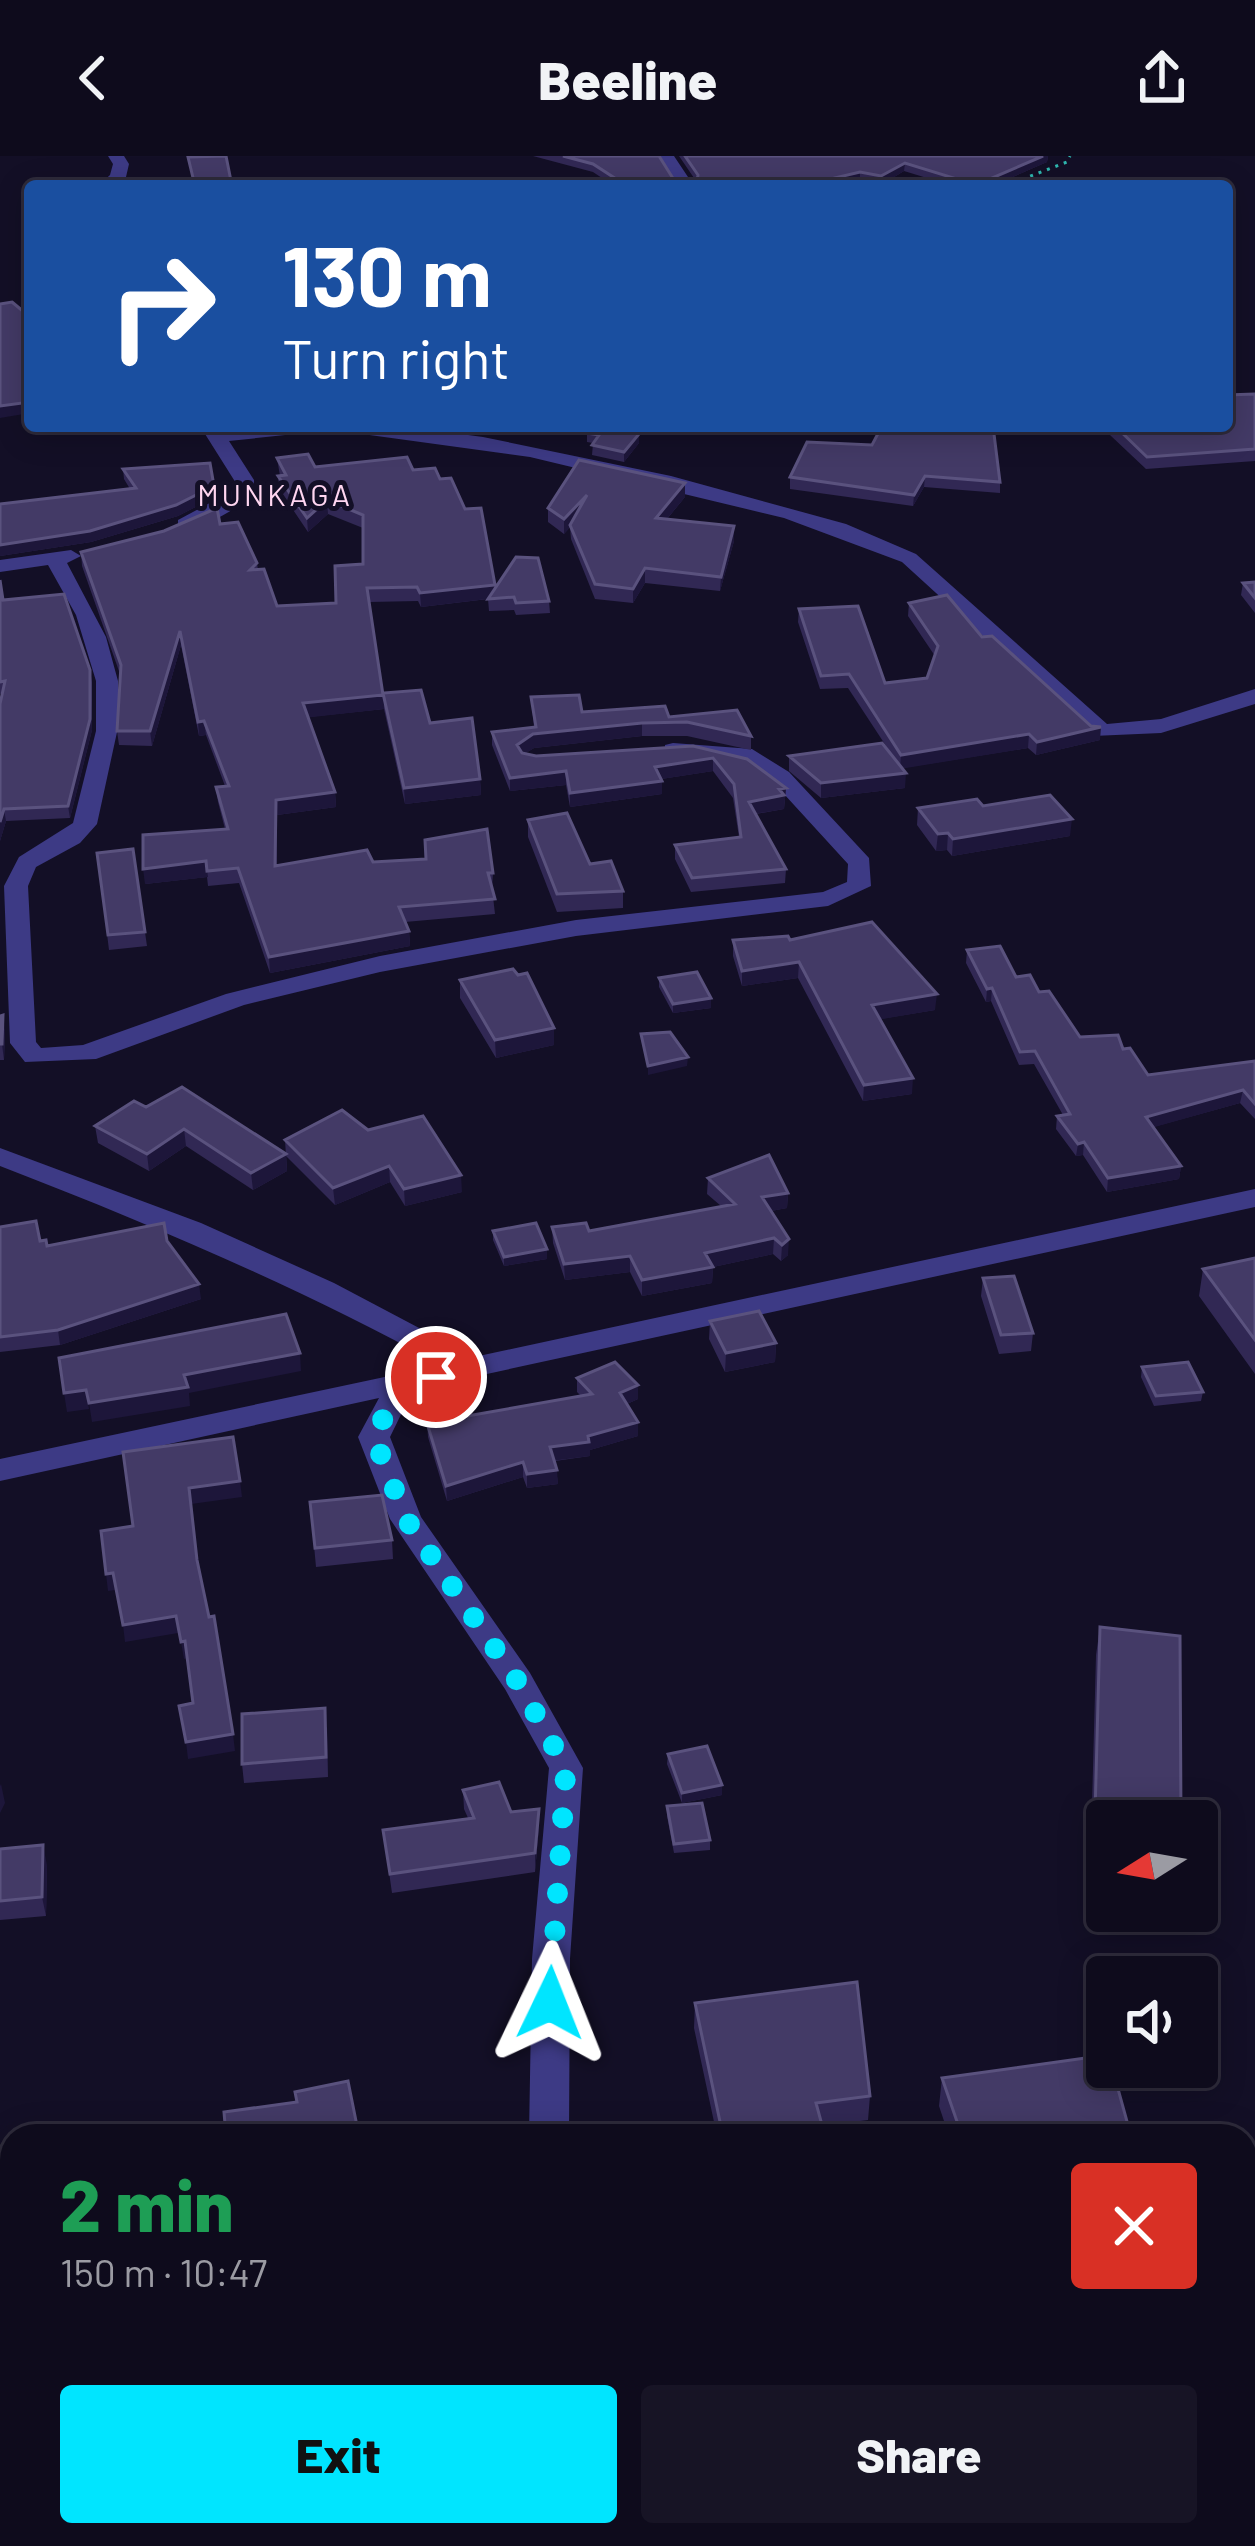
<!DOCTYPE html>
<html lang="en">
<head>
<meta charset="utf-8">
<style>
	:root { --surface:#0e0b1c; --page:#171425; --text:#f1f3f6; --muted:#9b9ba3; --line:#2e2b3b; --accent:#00e5ff }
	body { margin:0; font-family:Barlow,sans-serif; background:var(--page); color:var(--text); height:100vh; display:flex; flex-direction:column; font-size:45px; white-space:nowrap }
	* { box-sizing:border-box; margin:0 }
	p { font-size:39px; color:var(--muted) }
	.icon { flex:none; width:66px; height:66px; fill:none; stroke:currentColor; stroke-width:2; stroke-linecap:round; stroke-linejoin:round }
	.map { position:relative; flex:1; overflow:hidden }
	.drawer { position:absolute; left:0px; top:1968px; width:1257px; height:423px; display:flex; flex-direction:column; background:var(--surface); border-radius:36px 36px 0 0; box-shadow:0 6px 30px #0003,0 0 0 3px var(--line) }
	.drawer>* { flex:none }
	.guide { position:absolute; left:24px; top:24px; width:1209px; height:252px; border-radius:12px; box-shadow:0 6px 30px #0003,0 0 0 3px var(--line); background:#1a4fa0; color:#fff; overflow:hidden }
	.needle { width:78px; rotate:259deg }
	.buttons { position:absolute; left:1086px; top:1644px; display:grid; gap:24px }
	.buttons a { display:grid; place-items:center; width:132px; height:132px; border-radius:12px; background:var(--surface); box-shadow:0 6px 30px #0003,0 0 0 3px var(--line); font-size:60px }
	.pin { position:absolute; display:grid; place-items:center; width:102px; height:102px; color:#fff; margin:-51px; border:6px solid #fff; border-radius:50%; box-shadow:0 3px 12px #0007 }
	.me { position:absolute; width:132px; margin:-66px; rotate:2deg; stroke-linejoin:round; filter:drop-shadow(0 0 9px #0008) }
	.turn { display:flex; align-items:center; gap:42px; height:252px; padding:0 60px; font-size:54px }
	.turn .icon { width:156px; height:156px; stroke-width:2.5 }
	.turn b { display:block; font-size:84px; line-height:102px }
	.round { display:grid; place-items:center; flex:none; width:126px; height:126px; border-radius:12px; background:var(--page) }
	.summary { display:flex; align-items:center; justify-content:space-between; height:204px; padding:0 60px }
	h1 { font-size:72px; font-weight:800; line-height:90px; color:#1e9e55 }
	.button { display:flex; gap:24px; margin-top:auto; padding:24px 60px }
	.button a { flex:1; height:138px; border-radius:12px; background:var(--accent); color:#111; font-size:48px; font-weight:800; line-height:138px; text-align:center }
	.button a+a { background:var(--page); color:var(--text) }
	header { display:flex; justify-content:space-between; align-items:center; height:156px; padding:0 60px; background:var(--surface); font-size:54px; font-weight:800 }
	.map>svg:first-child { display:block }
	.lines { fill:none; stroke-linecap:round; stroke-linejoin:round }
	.path { stroke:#2fb8b0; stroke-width:3; stroke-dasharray:3 6; stroke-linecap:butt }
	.street { fill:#3d3a85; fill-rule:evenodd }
	.wall { fill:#312854 }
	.shaded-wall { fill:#1d163a }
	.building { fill:#433a66; stroke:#5a527e; stroke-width:3 }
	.route { stroke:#00e5ff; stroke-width:21; stroke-dasharray:0 37.8 }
	.labels { text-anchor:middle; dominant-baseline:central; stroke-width:10; stroke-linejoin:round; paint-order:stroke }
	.far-quarter-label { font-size:30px; letter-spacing:3px; fill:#ffd6f0; stroke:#130f26 }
</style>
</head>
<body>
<header><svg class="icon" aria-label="back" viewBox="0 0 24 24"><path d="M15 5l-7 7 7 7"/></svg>Beeline<svg class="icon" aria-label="share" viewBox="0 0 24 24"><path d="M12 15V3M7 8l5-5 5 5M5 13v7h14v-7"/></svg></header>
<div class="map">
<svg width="1255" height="2390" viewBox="0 0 1255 2390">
	<rect width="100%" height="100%" fill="#130f26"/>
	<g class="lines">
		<!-- path -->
		<path class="path" d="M1005,30l62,-24 3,-6"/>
		<!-- street -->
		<path class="street" d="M108,0h16l5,8 -3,13 -10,9h-18l12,-11 3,-11z
			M658,0h16l20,30h-16z
			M200,270l22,4 179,-4 82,11 188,39 175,48 70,30 191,170 54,-5 94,-30v15l-94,29 -68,3 -191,-174 -118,-44 -254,-61 -197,-27 -104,11 25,39v12c-17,18 -51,38 -76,36v-8l56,-30v-10z
			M71,394l10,6 -14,7 39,74 12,44 1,42 -22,101 -17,19 -44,24 -8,19 8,156 5,6 42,-3 143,-51 154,-38 196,-36 247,-28 24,-10 1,-18 -75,-82 -34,-21 -74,-6v-10l8,-2 79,6 37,23 80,86 2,28 -43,20 -252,30 -196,36 -136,33 -148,54 -71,3 -15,-19 -6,-157 15,-29 54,-34 23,-92v-50l-20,-66 -28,-50 -48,7v-12z
			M0,992l201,75 133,60 140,74 781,-168v18l-842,183 -23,47 31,80 109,156 53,95 -13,191 -1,177h-40l3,-177 17,-191 -44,-79 -115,-170 -32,-82 21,-39 -379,83v-22l441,-94c-145,-79 -288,-140 -441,-199z
			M593,2379h44l3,11h-44z"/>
	</g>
	<!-- wall -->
	<path class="wall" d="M533,0h126l15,24 22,1 -17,-25h369l-1,6 -55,24h-39l-49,-15 -23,14 -21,-5 -25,6h-221l-21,-14z
		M1255,238v67l-109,8 -36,-34 1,-9h116z
		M639,270v17l-15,19 -32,-7 1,-12 -6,-1v-9z
		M807,286l193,40v11l-76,-6 -11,19 -123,-17v-12z
		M277,302l38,9 98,3 82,119 54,12 1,12 -34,2 -2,-5 -25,1 -1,-12 -67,8 -3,-6 -49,1 15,107 -76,8 27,75 1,15 -59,8v50l96,-3 120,11 -1,15 3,26 -90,8 4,9 1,15 -140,27 -31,-90 -31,3 -1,-9 -62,7 80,-55 -7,-27 -2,-15 9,-1 -19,-51 -7,1 -18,-91 -29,101 -33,-1 -2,-14 3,-57 -38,-108 -1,-14 139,-28 37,39 1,7 19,36 59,-3 27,-39v-36l-35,-14 -20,18 -29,-43 -1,-13h2z
		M123,313l92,28 -37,19 -87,26 -91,14v-52l130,-15 -6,-10z
		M685,341l-18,22 67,22 -14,50 -75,-8 -12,20 -38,-4 -24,-60 -1,-12 -6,7 -16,-12v-14z
		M0,424l3,20 87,70 2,12v48l-22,88 -64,3 -6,20v-137l2,-11 -2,1z
		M1255,426v31l-14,-18 2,-12z
		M909,447l73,34 118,103 -64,15 -8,-7 -126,20 3,20 -84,10 -32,-27v-15l101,-4 -42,-64 -28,1 -22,-67 1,-13 86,74 42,-5 8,-22 -27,-40z
		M383,537l47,30 50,56 1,16 -76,9 -21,-95z
		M531,541l51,15 87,5 82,19v14l-64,-14h-45l-108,12 -10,6 12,2 157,-10 93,42 -2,21 -28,5 30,55 -1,14 -94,9 -16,-33v-14l64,-8 -6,-39 -20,-27 -52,8 1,15 -92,13 -4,-22 -56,6 -18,-46v-13l42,-5z
		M983,650l87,30 -118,20 -5,-6 -11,1 -19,-26 1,-17z
		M528,664l62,44 33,27v17l-66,4 -29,-75z
		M133,693l14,97 -38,4 -12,-97z
		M733,784h57l145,70 -55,9 32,75 -49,7 -65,-123 -56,8 -9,-30z
		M967,794l49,27 23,15 41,45 43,12 25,26 107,-14v58l-15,-16 -87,24 28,39 -2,13 -72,13 -24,-37 -7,1 -20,-27 1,-13 6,-1 -29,-51 -15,1 -28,-64 -5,1 -20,-39z
		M659,822l52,20v10l-38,5 -14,-26z
		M460,824l94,48v17l-58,13 -36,-60z
		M0,860l5,15 -1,29h-4z
		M146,951l140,47 1,17 -34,19 -67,-44 -37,25 -51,-28 -3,-17z
		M368,974l94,62 -57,14 -15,-24 -55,23 -49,-49 -1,-16z
		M708,1022l80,15 -1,15 -16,3 17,44 -7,6 -8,-7 -60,13 -1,16 -70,13 -12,-24 -65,8 -12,-37 -1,-16 37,4 132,-25 -14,-12z
		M0,1071l40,14 7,5 120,-5 34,58 -141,46 -60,7z
		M493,1075l54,18v10l-43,7 -11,-26z
		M1255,1102v116l-56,-78 4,-27z
		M983,1122l50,55 -2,18 -32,3 -18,-58z
		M710,1165l66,22 -1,19 -50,10 -16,-33z
		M1142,1211l61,25 -2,9 -47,5 -13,-29z
		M577,1222l61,7v14l-11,5 11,18v14l-48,14v6l-35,5 3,23 -31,4 -4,-11 -76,24 -19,-64 -1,-14 154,-27 -4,-4z
		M310,1346l82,38 1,19 -77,8z
		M1100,1471l81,194h-74v23l-16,-2 5,-187z
		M327,1571l1,50 -84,6 -2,-19z
		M668,1598l54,31v10l-40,8 -15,-39z
		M463,1634l76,37 -4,45 -143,21 -9,-63 85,-12 -4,-9z
		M667,1650l43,34v10l-36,3 -7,-37z
		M0,1693l47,16 -1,51 -46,4z
		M695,1847l175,93 -2,24 -46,6 3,10h-108l-23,-108z
		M942,1922l189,58h-182l-10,-30z
		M765,2379h65l3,11h-64z"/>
	<!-- shaded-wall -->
	<path class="shaded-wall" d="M1043,0h5l-1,6 -55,24h-16z
		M905,7l-1,8 -23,14v-9z
		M860,16v8l-25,6h-34z
		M30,246v11l-30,5v-12z
		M639,278v9l-15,19v-10z
		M925,320l-1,11 -11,19 1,-11z
		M685,327v14l-29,35v-14z
		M214,330l1,11 -37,19 -87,26 -91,14v-11z
		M587,339v14l-23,25v-15z
		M327,344l1,14 -20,18 -1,-14z
		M734,370v15l-14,50 1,-14z
		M645,412v15l-12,20v-14z
		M495,429v13l-74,9 -1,-14z
		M180,475l1,14 -29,101 -2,-15z
		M90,514l2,60 -22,88 -2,-12z
		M383,539l1,14 -80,9 -1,-15z
		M204,565l2,14 -7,1 -1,-14z
		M642,567v13l-108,12 -16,10 -1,-13 16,-11z
		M1101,571l-1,13 -64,15 1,-13z
		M1029,578l-1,14 -128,21 1,-14z
		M713,602v13l-58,9v-13z
		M566,615v14l-56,6v-13z
		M906,617l-1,15 -84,10v-15z
		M480,623l1,16 -76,9 -1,-16z
		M662,625v13l-92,13v-14z
		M786,632l-2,21 -36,6 1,-13z
		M335,636l1,15 -59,8 -1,66v-81z
		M4,653l2,12 -6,20v-19z
		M1072,663l-2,17 -118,20 1,-17z
		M948,677l-1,17 -11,1 2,-17z
		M206,705l2,16 -63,7 -2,-15z
		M409,775l1,15 -140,27 -1,-16z
		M799,806l-1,16 -56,8v-15z
		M992,832l-1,13 -5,1 1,-13z
		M937,838l-2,16 -64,11 1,-16z
		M711,842v10l-38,5v-9z
		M3,859l2,16 -1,29 -2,-16z
		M554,872v17l-58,13 -1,-18z
		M688,901l-1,9 -39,9v-9z
		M913,922l-1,16 -49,7 1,-16z
		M1243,934l-3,13 -96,27 2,-13z
		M184,973l2,17 -37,25 -2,-17z
		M1084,986l-1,13 -7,1 2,-12z
		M286,998l1,17 -34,19 -2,-17z
		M389,1010l1,16 -55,23 -2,-17z
		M1181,1010l-2,13 -72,13 1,-14z
		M461,1019l1,17 -57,14 -1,-17z
		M788,1037l-1,15 -26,5 1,-16z
		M774,1082l-1,16 -60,13 -1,16 -70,13v-16l63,-27z
		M789,1083l-1,16 -7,6 1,-16z
		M547,1093v10l-43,7v-9z
		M630,1100v16l-65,8 -1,-16z
		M199,1128l2,15 -141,46 -2,-15z
		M776,1187l-1,19 -50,10 1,-19z
		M300,1197l1,18 -112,22 1,13 -98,16 -3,-19 95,-28z
		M638,1229v14l-18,8v-14z
		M86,1234l3,19 -22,3 -3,-19z
		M638,1266v14l-48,14v6l-39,5 -1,-14z
		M523,1306v15l-76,24 -1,-15z
		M557,1314l1,14 -31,4v-14z
		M240,1325l2,16 -51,7 -2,-16z
		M113,1417l2,17 -7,1 -2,-17z
		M176,1460l2,17 -53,9 -2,-17z
		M185,1485l3,17 -4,1 -3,-17z
		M233,1578l2,17 -47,8 -2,-17z
		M1,1628l4,19 -5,10v-27z
		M722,1629v10l-40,8v-10z
		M539,1653v18l-4,45v-19z
		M43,1689l4,20 -1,51 -4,-19z"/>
	<!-- building -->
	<path class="building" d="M226,0l6,30h-37l-7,-29z
		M563,0h96l15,24 23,1 1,-6 -13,-19h358l-67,29 -71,-22 -24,13 -21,-4 -59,14h-174l-34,-22z
		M12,146l18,15v85l-30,4v-102z
		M1255,238v55l-108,8 -32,-31h112v-31z
		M594,270h45v8l-15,18 -32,-7 7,-10 -12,-2z
		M882,270h111l7,56 -75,-6 -11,19 -124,-18 17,-35 65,3z
		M308,298l7,13 92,-10 6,13 22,-2 5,11 11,-1 14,31 16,-1 14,77 -75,8 -3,-6 -50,1 16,107 -80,8 32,89 -59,8 -1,66 92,-16 6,12 53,-3 -1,-19 62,-11 6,44h-5l7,26 -96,8 10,24 -140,26 -31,-89 -31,3 -1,-10 -63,8v-34l85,-6 -12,-42 13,-1 -25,-65 -6,1 -18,-91 -30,100h-33l4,-66 -40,-113 83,-21 53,-23 3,16 18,-2 19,41 -7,7 14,-1 13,37 59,-3 -1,-37 28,-2v-49l-36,-15 -20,18 -29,-42 8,-1 -9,-17z
		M579,304l106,23 -29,35 78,8 -13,51 -76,-9 -12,21 -38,-5 -25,-59 17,-30 -23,24 -16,-11z
		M210,307l4,23 -38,19 -86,26 -90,14v-41l136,-16 -13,-19z
		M516,401l22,1 11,43 -33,2 -2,-6 -26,2z
		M0,424l3,20 61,-6 26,76v49l-22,87 -64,3 -4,13v-118l5,-23 -5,1z
		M1255,426v16l-12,-15z
		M947,439l35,42 10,-1 99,90 10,1 -64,15 -8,-8 -128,21 -52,-81 -28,2 -22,-67 59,-3 27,77 42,-5 11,-32 -29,-43z
		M421,534l9,33 42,-5 8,61 -76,9 -21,-95z
		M579,539l3,17 83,-6 4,11 68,-7 14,26 -64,-14 -45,1 -109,11 -16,11 5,8 14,3 157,-10 54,13 39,29 -7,1 5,6 -35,7 37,67 -94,9 -17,-33 66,-8 -7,-53 -21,-26 -58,9 7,14 -92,12 -4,-22 -56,7 -18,-46 44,-5 -5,-30z
		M882,587l24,30 -85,10 -32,-27z
		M1050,639l22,24 -119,20 -5,-6 -10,1 -20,-26 59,-9 6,7z
		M567,657l23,51 21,-3 12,30 -66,3 -29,-74z
		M133,693l12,83 -37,3 -11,-82z
		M872,766l65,72 -65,11 41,73 -49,7 -65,-123 -57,9 -9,-31 55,-4 2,4z
		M1000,790l16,31 14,-2 9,17 10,-1 31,46 38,-2 5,14 7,-1 18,27 107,-14v43l-12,-14 -97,27 35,49 -73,12 -24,-36 -6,2 -21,-28 13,-2 -35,-63 -15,1 -28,-64 -5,1 -20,-39z
		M513,813l5,6 9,-2 27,55 -59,12 -35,-60z
		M697,816l14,26 -38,6 -14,-26z
		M3,859l-1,29h-2v-28z
		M670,876l18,25 -40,9 -7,-32z
		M182,931l104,67 -35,19 -67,-44 -37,25 -52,-28 39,-25 12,6z
		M342,954l26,20 55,-14 38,59 -57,14 -15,-23 -56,22 -48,-48z
		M769,999l19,38 -26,4 27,42 -7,6 -8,-7 -69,15 8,14 -71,13 -12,-24 -66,8 -12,-37 34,-4 3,8 146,-27 -27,-26z
		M36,1065l4,20 6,-1 1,6 117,-23 3,18 32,43 -141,46 -58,7v-110z
		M536,1067l11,26 -43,8 -11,-26z
		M1255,1102v82l-52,-71z
		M1014,1120l19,57 -32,2 -18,-57z
		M759,1155l17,32 -50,10 -16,-32z
		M286,1158l14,39 -116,22 4,12 -99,16 -3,-13 -22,3 -5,-35z
		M615,1206l23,23 -18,8 18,29 -50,14 1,6 -39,5 7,23 -30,4 -4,-12 -77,24 -19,-63 165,-29 -15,-16z
		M1188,1206l15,30 -47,4 -14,-29z
		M233,1281l7,44 -51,7 8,72 12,57 5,-1 19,118 -47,8 -7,-36 14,-3 -8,-62 -4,1 -5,-26 -53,9 -10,-52 -7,1 -5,-43 32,-5 -10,-74z
		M382,1339l10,45 -77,8 -5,-46z
		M1100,1471l80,9 1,185h-37l-49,-7z
		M325,1552l1,49 -84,7v-50z
		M707,1590l15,39 -40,8 -14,-39z
		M499,1626l12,30 28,-3 -4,44 -145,21 -7,-44 91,-12 -11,-28z
		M702,1647l8,37 -36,4 -7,-38z
		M43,1689l-1,52 -42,4v-52z
		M857,1826l13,114 -54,7 9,33h-102l-28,-133z
		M1107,1899v12h5l19,69h-169l-20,-58z
		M348,1925l11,55h-133l-2,-24 73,-10 -2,-10z
		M772,2379h58l3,11h-58z
		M844,2379h47l4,10 -48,1z"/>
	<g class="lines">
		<!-- route -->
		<path class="route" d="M436,1221l-36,8 -26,52 32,82 112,163 48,86 -16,235"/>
	</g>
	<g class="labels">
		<!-- far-quarter labels -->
		<g class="far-quarter-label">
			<text x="275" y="338">MUNKAGA</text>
		</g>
	</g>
</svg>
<div class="buttons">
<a><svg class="needle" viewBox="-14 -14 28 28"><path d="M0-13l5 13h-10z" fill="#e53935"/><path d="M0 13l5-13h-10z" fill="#9b9ba3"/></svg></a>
<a><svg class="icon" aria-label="sound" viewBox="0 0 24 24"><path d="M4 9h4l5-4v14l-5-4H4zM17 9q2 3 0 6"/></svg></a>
</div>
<div class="pin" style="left:436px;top:1221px;background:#d93025"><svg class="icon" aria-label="arrive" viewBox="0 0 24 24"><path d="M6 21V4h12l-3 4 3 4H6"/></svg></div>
<svg class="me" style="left:550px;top:1847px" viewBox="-20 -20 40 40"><path d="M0-17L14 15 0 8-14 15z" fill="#00e5ff" stroke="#fff" stroke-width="4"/></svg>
<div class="guide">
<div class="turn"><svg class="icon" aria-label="right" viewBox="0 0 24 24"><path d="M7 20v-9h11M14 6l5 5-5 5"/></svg><div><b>130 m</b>Turn right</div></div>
</div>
<section class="drawer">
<div class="summary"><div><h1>2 min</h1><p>150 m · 10:47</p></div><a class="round" style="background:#d93025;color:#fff"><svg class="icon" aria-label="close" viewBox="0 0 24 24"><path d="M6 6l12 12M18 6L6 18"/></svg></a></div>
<div class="button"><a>Exit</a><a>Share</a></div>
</section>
</div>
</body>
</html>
